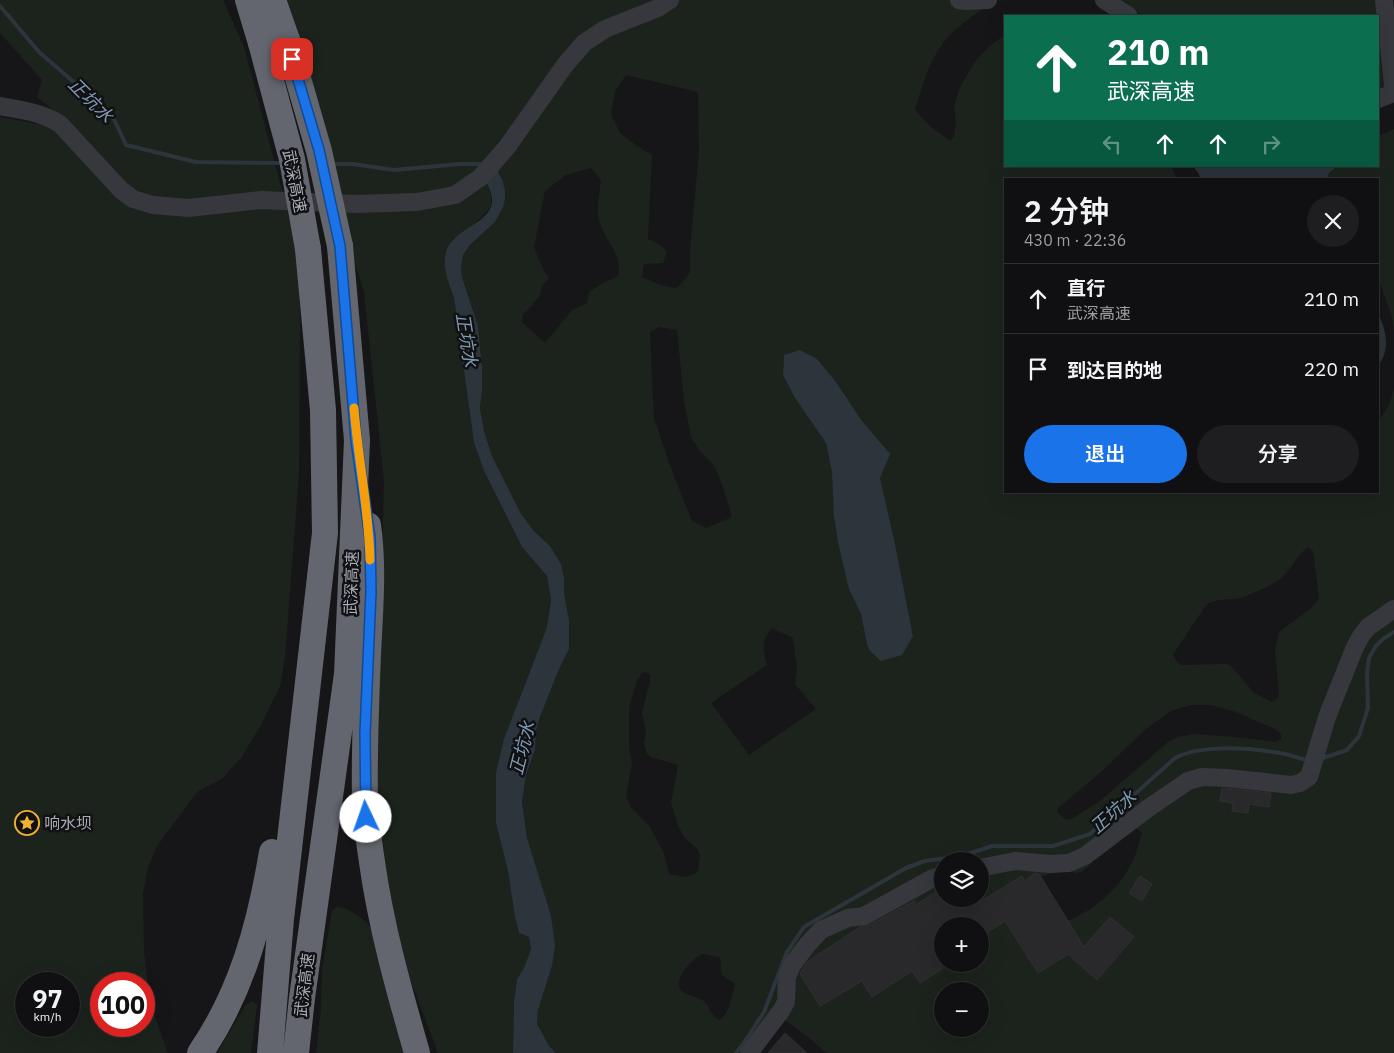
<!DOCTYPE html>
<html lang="zh">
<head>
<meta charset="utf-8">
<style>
	:root { --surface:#101012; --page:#1e1e20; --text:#f1f3f6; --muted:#9c9d9f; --line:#303032; --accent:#1a73e8 }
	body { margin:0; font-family:"IBM Plex Sans","Noto Sans SC",sans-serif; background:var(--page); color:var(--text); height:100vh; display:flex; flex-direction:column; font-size:19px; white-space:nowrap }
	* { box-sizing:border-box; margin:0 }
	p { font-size:16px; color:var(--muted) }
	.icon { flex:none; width:28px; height:28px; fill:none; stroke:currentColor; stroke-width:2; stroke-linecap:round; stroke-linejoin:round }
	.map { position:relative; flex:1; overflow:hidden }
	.panel { position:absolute; left:1004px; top:178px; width:375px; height:315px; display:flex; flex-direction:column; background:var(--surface); border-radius:0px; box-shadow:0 5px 20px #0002,0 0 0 1px var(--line) }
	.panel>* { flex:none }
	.hud { position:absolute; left:1004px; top:15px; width:375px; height:152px; border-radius:0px; box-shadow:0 5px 20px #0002,0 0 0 1px var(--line); background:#0b6e4f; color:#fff; overflow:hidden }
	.fabs { position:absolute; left:934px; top:852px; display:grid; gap:10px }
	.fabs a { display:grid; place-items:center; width:55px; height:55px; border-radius:50%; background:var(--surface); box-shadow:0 5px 20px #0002,0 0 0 1px var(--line); font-size:25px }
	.speed { position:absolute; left:15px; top:972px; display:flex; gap:10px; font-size:25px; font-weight:700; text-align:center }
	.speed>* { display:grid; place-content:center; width:65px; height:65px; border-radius:50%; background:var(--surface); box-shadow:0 5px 20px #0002,0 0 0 1px var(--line); line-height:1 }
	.speed small { font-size:12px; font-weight:400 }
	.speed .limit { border:8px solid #d22; background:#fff; color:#111 }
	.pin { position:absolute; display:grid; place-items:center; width:42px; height:42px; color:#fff; margin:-21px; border-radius:10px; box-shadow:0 2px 8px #0006 }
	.me { position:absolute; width:55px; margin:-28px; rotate:357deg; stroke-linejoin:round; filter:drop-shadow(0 0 4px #0008) }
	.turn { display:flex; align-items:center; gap:18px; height:105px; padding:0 20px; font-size:22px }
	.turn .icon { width:65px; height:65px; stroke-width:2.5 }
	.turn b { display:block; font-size:35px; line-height:42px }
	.lanes { display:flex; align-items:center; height:48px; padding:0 20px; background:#0003; justify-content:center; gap:25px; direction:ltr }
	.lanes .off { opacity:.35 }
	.round { display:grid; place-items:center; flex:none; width:52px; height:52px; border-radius:26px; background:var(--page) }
	.overview { display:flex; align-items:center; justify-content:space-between; height:85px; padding:0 20px }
	h1 { font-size:30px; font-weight:600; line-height:38px }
	.primary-button { display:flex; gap:10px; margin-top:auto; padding:10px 20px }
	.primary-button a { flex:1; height:58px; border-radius:30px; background:var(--accent); color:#fff; font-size:20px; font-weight:600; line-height:58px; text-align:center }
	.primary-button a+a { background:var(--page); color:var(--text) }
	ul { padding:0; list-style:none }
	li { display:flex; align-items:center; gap:15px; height:70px; padding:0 20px; border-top:1px solid var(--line) }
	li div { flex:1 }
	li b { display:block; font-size:19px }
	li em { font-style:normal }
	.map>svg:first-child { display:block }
	.green { fill:#1c231d; fill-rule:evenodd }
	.water { fill:#2c353c }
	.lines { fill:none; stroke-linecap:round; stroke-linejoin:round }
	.stream { stroke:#2c353c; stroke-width:4 }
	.building { fill:#29292c; stroke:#303034 }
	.minor { stroke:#37383d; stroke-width:18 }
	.highway { stroke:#63666e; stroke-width:26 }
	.highway-bridge { stroke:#63666e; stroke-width:26 }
	.route-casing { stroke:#114b97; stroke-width:12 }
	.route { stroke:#1a73e8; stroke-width:9 }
	.slow { stroke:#f59e0b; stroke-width:9 }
	.labels { text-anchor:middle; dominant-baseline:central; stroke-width:5; stroke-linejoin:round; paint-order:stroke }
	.street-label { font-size:16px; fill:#a8adb8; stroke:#111113 }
	.poi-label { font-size:16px; fill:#a8adb8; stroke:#111113; text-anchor:start }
	.water-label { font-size:18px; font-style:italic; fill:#7f9bb3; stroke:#111113 }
</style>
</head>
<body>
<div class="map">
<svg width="1394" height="1053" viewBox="0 0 1394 1053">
	<rect width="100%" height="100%" fill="#161618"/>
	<!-- green -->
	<path class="green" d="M0,0h223l21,47 54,203 2,63 -1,159 -14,186 -5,28 -19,39 -20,33 -18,20 -26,14 -40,54 -9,21 -5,26 1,58 5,44 8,28 11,30h-168v-936l49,9 8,-13 -20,-16 5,-17 -42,-47zM26,984h43v42h-43zM101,984h43v42h-43z
		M286,0h710c-16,11 -41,27 -52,42 -16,20 -22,45 -29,68l16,17 19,14 4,-4 2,-14 -2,-18 7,-20 14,-23 14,-16 16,-11v131h166l6,13h-172v312h373v-70c9,-10 13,-20 16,-33v665h-567l-23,-19 -21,-15 -28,34h-199l-7,-7 -12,-21 1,-15 14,-44 -20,-108 -5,-20 -5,-36 4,-27 9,-25 1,-19 4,-14 19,-48 10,-20v-29l-5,-27v-15l-3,-14 -11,-18 -17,-16 -13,-18 -28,-56 -8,-25 -4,-23 2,-17v-24l-4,-41 -16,-49 -1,-11 2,-11 7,-10 20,-18 15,-37 -5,-17 -14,7 5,16v10l-3,4 -13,13 -24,18 -7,18 3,17 7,22 20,145 11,30 37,74 25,29 4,24 -4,27 -28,72 -23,74v50l12,48 7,46 4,16 10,4 2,12 -7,19 -7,11 -3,23 -1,51h-75l-35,-93 -28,-121 9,-358 -20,-189 -16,-49zM626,75l72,17 1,60 -9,99v21l-9,12 -6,4 -15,-3 -18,-8 2,-13 19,-1 4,-11 -7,-7 -12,-6 4,-84 -15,-9 -17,-13 -9,-19 4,-23zM591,168l10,12c-1,11 -4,24 -3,35 3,24 26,37 20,61l-15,7 -14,9 -2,11 -15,7 -27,33 -23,-21 1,-7 17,-19 2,-10 7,-8 -5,-7 -10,-24 11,-56 21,-16zM659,327l18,3 7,70 7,37 9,14 14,14 9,22 9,30 -26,11 -14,-7 -19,-47 -19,-56 -4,-86zM784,355l33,4 19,23 26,39 18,57 14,61 19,97 -46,8 -6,-30 -12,-25 -15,-97 -2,-20 -6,-29 -31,-45 -12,-23zM1308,547l5,4 6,47 -9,11 -31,23 -4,18 4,46 -3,4 -4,2 -18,-9 -22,-26 -5,-3 -45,1 -5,-3 -4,-7 3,-5 30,-45c11,-8 25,-4 38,-8 10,-4 23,-10 32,-15 14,-8 19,-26 32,-35zM772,628l21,10 4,30 -2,16 21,25 -67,46 -38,-52 56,-38c-4,-16 -6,-25 5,-37zM645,672l5,2v7l-8,31 4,20 -2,11 2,9 5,5 27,8 -7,38 7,22 6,12 14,13 2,5 -2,16 -3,3 -11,3 -15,-3 -5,-21 -14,-26 -20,-21 -4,-10 6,-33 -3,-15v-40l8,-27 5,-8zM1191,705h20l25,7 39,17 6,5v5l-5,3 -41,-5 -42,-3 -14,3 -11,5 -68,59 -27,17 -7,2 -9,-8 1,-4 44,-37 44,-42 25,-18zM1131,825l11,8c-3,9 -5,20 -10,29 -13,28 -37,47 -64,59l-27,-44 25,-9 9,5 6,-1 7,-5 8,-10zM942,861h38v38h-38zM942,926h38v38h-38zM703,954l16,3 2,3c0,13 -3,15 12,22l2,4c-4,11 -5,26 -15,34 -10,-3 -10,-15 -18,-20 -7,-4 -16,-4 -21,-10 -9,-10 12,-33 22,-36zM942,991h38v38h-38z
		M1121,0h256l9,82 -2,7 -6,5v-78h-235z
		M1394,129v203l-2,-15 -14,-40v-98h-51l2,-6 9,-7h40v-30z
		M336,907c13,0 27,12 36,21l36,125h-92l5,-45 1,-38 10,-59z
		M252,1001l5,4 -6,48h-34l28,-47z"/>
	<!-- water -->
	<path class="water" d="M1193,166h145l-9,7 -2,6h-127l-1,-5z
		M496,168l6,11 3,11v9l-2,8 -8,15 -25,23 -7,10 -2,11 1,11 16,49 4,41v24l-2,17 4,23 8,25 28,56 13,18 17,16 11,18 3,14v15l5,27v29l-10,20 -19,48 -4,14 -1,19 -9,25 -4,27 5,36 24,78 4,30 -3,20 -14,44 -1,14 12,22 7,7h-43l1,-51 3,-23 7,-11 7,-19 -2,-12 -10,-4 -4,-16 -7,-46 -12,-48v-50l8,-34 43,-112 4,-27 -4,-24 -25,-29 -37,-74 -11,-30 -20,-145c-4,-12 -11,-28 -9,-41 3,-28 43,-31 47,-54 1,-8 -4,-16 -6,-23z
		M1378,313c8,17 13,36 0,53z
		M800,350l17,9 19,23 26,39 28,33 -10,24 14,61 19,97 -11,19 -21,6 -11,-10 -3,-7 -6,-30 -12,-25 -11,-47 -4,-26 -2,-44 -6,-29 -31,-45 -12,-23 1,-20z"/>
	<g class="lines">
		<!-- stream -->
		<path class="stream" d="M0,6l39,46 73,63 14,30 70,17 86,1
			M332,164h21l41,6 66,-6h23l1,1
			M1320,759l27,-9 12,-14 9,-28 -1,-34 2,-16 7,-12 7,-7 11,-7
			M736,1053l8,-10 20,-31 23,-60 17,-25 102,-59 19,-7 37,-5 30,-10h61l37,-12 85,-76c26,-14 75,-10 105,-5 8,1 15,4 23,6"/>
	</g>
	<!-- building -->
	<path class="building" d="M1222,788l49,5 -2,14 -20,-3 -1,9 -16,-2 1,-8 -13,-2z
		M1035,873l4,1 45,73 26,-30 24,20 -37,43 -29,-26 -30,19 -33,-52 -25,16v-11h-38v43l-22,14 -8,-12 -40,26 -10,-16 -42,25 -20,-32 7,-12 53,-35 9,-2 45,-24 2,4 26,-17v11h33l3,4 44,-27 3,5z
		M1140,876l12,8 -10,17 -13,-8z
		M785,1033l22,20h-39z"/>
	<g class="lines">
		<!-- minor -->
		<path class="minor" d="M959,0l7,1 22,-1
			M1104,0l25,16
			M1384,0l10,93
			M1378,99l16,-6
			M0,106c21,4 42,6 60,18l61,66 12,9 20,6 36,3 72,-8 95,4 61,-2 38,-7 26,-18 26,-30 58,-82 19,-22 21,-14 53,-21 12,-8
			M980,868l35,-7 35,3 19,-1 16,-7 62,-47 41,-28 14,-4 25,1 64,7 9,-2 9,-6 18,-60 28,-70 6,-11 7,-9 26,-18
			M749,1053l32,-42 5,-9 1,-25 5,-12 15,-20 14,-15 27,-12 16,-2 69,-38 9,-2"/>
		<!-- highway -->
		<path class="highway" d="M248,0l13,43
			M273,0l14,40
			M368,525c6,43 2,86 0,129 -2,49 -4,98 -3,147 1,21 4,41 7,61 9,65 27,128 45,191
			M200,1053c42,-61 60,-129 72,-201
			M270,1053l11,-134 44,-386 -2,-123 -15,-161
			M296,1053l6,-55 45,-324 10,-234 -17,-194"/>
		<!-- highway-bridge -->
		<path class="highway-bridge" d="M287,40l32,111 21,95
			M261,43l31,116 16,90"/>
	</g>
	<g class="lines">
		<defs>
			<path id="route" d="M292,59l27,91 21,96 16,194 14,98 1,53 -6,143 1,83"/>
		</defs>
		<!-- route casing -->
		<use href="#route" class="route-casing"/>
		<!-- route -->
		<use href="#route" class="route"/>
		<!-- slow -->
		<path class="slow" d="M354,408c4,51 15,102 16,152"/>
	</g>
	<!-- icons -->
	<defs>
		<symbol id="sight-ring" viewBox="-11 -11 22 22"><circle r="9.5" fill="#111113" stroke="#f2b134" stroke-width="1.5"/><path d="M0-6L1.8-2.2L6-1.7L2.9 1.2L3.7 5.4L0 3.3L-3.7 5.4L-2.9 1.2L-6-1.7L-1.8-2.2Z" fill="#f2b134"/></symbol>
	</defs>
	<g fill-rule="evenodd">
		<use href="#sight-ring" x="13" y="809" width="28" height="28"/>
	</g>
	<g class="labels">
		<!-- street labels -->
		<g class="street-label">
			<text transform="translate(295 181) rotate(79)">武深高速</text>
			<text transform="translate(351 583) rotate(-88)">武深高速</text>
			<text transform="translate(304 985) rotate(-83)">武深高速</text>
		</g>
		<!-- poi labels -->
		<g class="poi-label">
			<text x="44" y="823">响水坝</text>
		</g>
		<!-- water labels -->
		<g class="water-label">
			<text transform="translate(91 100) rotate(45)">正坑水</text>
			<text transform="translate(467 340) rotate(81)">正坑水</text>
			<text transform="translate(522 748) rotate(-76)">正坑水</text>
			<text transform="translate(1113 812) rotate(-41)">正坑水</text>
		</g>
	</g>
</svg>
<div class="fabs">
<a><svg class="icon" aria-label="layers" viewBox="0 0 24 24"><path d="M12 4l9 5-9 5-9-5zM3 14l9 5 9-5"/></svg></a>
<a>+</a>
<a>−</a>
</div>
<div class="speed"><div>97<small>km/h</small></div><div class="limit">100</div></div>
<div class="pin" style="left:292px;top:59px;background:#d93025"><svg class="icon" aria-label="arrive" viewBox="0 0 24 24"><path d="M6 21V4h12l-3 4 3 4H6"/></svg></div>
<svg class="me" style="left:366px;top:817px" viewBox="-20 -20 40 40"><circle r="19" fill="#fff"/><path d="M0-13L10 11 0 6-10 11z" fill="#1a73e8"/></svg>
<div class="hud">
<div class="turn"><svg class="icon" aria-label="ahead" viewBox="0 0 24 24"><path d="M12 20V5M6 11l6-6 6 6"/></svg><div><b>210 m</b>武深高速</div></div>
<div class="lanes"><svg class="icon off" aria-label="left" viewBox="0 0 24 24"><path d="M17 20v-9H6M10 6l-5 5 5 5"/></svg><svg class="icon" aria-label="ahead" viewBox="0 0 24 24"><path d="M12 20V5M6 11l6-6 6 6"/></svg><svg class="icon" aria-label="ahead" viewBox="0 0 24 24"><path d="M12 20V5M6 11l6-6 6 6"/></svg><svg class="icon off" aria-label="right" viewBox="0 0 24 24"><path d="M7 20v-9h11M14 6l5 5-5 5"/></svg></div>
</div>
<section class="panel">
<div class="overview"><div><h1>2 分钟</h1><p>430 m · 22:36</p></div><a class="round"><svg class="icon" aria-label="close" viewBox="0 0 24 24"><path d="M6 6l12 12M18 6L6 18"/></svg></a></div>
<ul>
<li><svg class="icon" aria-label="ahead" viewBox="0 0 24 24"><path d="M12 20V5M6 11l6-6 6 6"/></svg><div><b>直行</b><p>武深高速</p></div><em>210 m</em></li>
<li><svg class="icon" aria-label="arrive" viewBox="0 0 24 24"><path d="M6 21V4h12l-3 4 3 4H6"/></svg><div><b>到达目的地</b></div><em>220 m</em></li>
</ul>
<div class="primary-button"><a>退出</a><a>分享</a></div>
</section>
</div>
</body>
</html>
